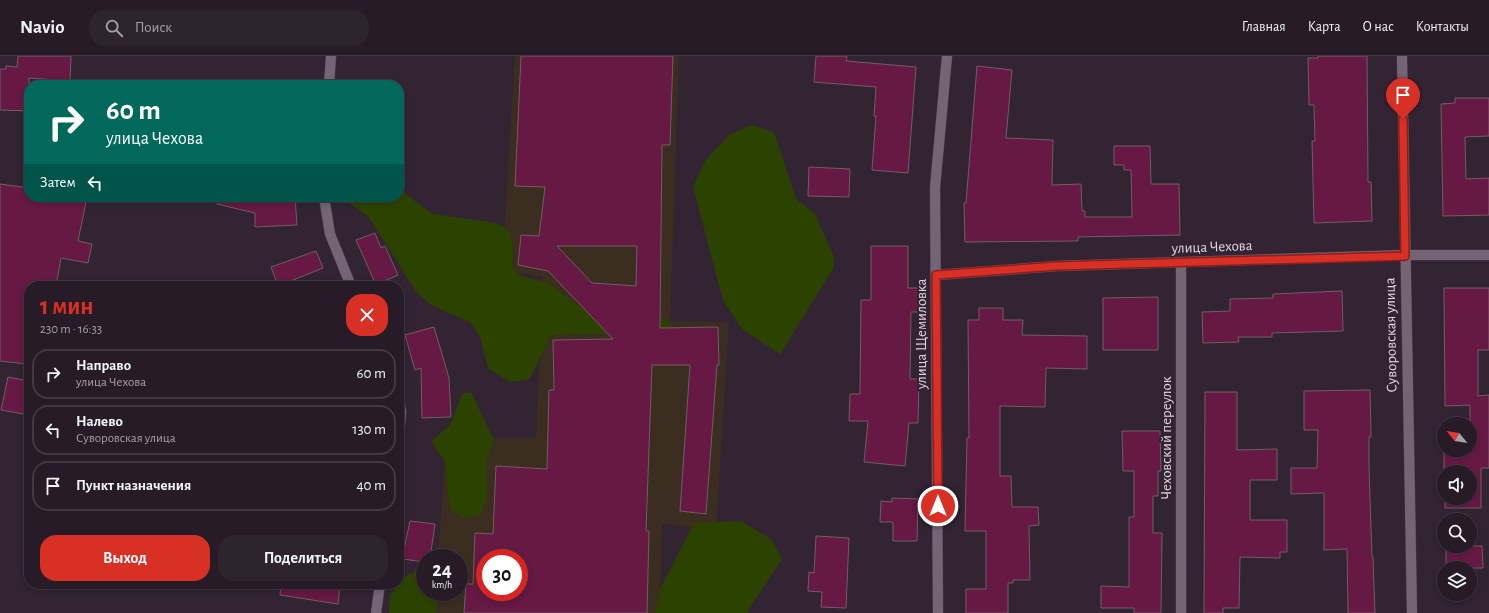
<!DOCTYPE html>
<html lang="ru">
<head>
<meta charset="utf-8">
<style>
	:root { --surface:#261b26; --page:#2e242e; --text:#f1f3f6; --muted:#a4a1a7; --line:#423943; --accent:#d93025 }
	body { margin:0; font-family:"Alegreya Sans",sans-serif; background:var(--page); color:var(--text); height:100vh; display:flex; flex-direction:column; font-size:15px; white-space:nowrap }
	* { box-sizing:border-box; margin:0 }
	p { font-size:13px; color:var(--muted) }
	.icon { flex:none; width:22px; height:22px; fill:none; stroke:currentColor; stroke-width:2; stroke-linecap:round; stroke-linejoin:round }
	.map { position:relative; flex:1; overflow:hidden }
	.sheet { position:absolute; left:24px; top:225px; width:380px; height:308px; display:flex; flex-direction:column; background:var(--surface); border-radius:16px; box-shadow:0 2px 6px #0003,0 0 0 1px var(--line) }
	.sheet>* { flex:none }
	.top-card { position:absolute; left:24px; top:24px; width:380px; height:122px; border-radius:16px; box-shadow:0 2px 6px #0003,0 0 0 1px var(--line); background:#00695c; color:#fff; overflow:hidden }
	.needle { width:26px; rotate:300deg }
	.tools { position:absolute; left:1437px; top:361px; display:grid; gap:8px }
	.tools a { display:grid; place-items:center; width:40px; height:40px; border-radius:50%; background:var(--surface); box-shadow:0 2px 6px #0003,0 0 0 1px var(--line); font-size:20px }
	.speed { position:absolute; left:416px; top:493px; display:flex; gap:8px; font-size:20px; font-weight:700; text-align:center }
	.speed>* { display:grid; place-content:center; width:52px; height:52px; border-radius:50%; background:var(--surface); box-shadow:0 2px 6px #0003,0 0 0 1px var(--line); line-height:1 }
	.speed small { font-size:10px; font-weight:400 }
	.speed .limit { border:6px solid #d22; background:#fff; color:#111 }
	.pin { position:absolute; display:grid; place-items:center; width:34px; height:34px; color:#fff; margin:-41px -17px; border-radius:50% 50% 50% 0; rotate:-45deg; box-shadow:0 0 4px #0007 }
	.pin .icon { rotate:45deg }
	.me { position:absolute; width:44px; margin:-22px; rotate:0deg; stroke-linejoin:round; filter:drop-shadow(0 0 3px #0008) }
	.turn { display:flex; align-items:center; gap:14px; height:84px; padding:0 16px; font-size:18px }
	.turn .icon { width:52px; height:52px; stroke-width:2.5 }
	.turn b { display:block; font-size:28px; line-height:34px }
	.then { display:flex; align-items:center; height:38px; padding:0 16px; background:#0003; gap:8px; font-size:15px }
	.round { display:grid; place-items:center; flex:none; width:42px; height:42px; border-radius:16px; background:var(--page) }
	.headline { display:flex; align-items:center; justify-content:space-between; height:68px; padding:0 16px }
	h1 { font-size:24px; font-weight:700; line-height:30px; color:var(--accent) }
	.primary-button { display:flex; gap:8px; margin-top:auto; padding:8px 16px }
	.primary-button a { flex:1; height:46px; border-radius:16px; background:var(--accent); color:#fff; font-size:16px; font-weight:700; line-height:46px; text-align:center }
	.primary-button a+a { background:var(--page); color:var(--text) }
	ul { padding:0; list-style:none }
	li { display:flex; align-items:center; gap:12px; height:50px; margin:0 8px 6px; padding:0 8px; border:2px solid var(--line); border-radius:16px }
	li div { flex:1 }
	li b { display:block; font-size:15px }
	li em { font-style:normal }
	header { display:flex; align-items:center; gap:24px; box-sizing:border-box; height:56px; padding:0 20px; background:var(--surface); border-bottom:1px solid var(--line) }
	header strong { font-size:19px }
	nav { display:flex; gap:22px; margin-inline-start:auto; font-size:14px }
	.search { width:280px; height:36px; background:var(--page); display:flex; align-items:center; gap:10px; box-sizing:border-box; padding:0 14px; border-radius:16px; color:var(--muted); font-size:15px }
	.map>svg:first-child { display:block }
	.industrial { fill:#3b2e20; fill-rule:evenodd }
	.green { fill:#2c4300 }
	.building { fill:#661943; stroke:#735c66; fill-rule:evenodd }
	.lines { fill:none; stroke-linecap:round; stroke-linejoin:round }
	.minor-casing { stroke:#4d414e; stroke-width:11 }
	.tertiary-casing { stroke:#4d414e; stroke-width:11 }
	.minor { stroke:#756475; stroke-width:10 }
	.tertiary { stroke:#756475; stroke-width:10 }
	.route-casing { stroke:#8d1f18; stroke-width:10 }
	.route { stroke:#d93025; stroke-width:7 }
	.labels { text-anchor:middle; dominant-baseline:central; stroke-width:4; stroke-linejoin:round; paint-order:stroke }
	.street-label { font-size:15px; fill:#e0d7e1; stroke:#322433 }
</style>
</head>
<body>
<header>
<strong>Navio</strong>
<div class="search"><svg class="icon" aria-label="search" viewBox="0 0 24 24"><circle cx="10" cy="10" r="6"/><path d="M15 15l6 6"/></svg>Поиск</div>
<nav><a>Главная</a><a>Карта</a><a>О нас</a><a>Контакты</a></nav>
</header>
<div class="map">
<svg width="1489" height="557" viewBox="0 0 1489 557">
	<rect width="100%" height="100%" fill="#322433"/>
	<!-- industrial -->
	<path class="industrial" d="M515,0h164l-9,265 59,1 -13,207 -54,-5 -2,89h-226l1,-21h24v-34h-21l8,-120h90l7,-161 -41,-7zM485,502h34v34h-34z"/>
	<!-- green -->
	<path class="green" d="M751,69l23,7 22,67 19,15 19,43 -1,12 -53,85 -38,-25 -19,-29 -30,-113 12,-26 24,-26z
		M399,129l9,11 25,18 63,9 11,6 5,12 1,28 9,7 26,7 42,31h67l15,11v7l-121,3 -21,44 -20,3 -22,-14 -8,-31 -10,-15 -39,-17 -14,-12 -49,-77 -28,-19h59z
		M471,336l23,48 -8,23 1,36 -7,17 -16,2 -14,-9 -5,-47 -14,-21 19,-16 12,-31z
		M741,465l31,19 10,19 -32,48 -2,6h-93l6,-26 33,-64z
		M420,512h5v24h13l-2,21h-47l1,-18 14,-18z"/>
	<!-- building -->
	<path class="building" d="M18,0h53l-1,25 -41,-3v33l-29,-1v-41h6v-3l11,1z
		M521,0h152l-3,89h-8l-2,183 58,-1 1,38h-2l-11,149 -26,-3 10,-146h-38l-6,166h3l-2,82h-183l2,-29h7l2,-51 18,1 3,-68 51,3 2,-79h5l-1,-50 60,-1 -65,-68 -30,-6 3,-30 18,1 6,-49 -30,-1zM557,190h80l-1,40 -44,-3zM485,502h34v34h-34z
		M816,0h31l-1,5 70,6 -8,106 -36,-3 4,-54h-2l2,-29 -62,-5z
		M1318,0h49l1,126h3l1,39 -58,2 -2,-82h3l-1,-36h-5l-1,-47h10z
		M977,10l35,4 -6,68 47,2 -1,45 29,-1 1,27h3v6h47l-1,-47h-7v-5h-10v-19h36l1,38h28l1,51 -102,2v4l-113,1 -1,-39h2z
		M1455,42h34v38l-24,1 1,42 23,-1v37l-46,1 -2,-112 14,-1z
		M809,111l41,2 -1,28 -41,-1z
		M0,128l29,4v9h58l-9,44 14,3 -4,19 -27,-5 -5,28h-27v58l-2,20 -27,-3z
		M218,141h77l2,28 -42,2v-14l-38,-9z
		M375,177l6,15 4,-2 13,29 -22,10 -20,-45z
		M871,190h37v42h13l-1,24h-9l-1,67h9l-1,44h-9l-4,43 -41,-4 4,-41h-19l1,-27h10l1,-94h10z
		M316,195l7,17 -45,18 -7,-19z
		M1444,232h45v62h-11v46l11,-1v73h-8v40h-36v-10h25v-26h-26v-22h26v-45l-25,1z
		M1342,235l1,40 -71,2v4h-34l1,5 -36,1 -1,-31 28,-1v-12l43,-1v-4z
		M1158,241v53h-55v-52z
		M979,252h24v12h20l-1,15 65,1v33l-41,-1 -1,39 -45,-1v70h11l1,31h26l1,18 -10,1 1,54h-17v3h-5v30h-42v-24h20v-58h-21l2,-93h2l-1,-118h11z
		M434,271l15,51 2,39 -29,1 -1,-50 -6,2 -10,-35z
		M8,321l21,4v21h-2l-3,12 -23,-4z
		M1370,334l1,47h-2v31l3,89h1l2,56h-27l-1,-64 -23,1v-57l-33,1v-26h26l1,-38h-14v-39z
		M1205,336h32v58l40,-1v31h-27v40h37v32h-7v6l-40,-1 -1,51h-16v5h-19z
		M1122,375h38l1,40h-3v25h-5v37h9l-1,80h-27v-5h-33v-22l28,1v-70h5v-46h-11z
		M892,442l26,1 -1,42h-24v-19h-13l1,-21 11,1z
		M410,465l25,3 -5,34h-5v4l-23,-3z
		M816,480l33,2 -3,70 -25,-1 1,-15 -14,-1 1,-19 5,1z
		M1446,490h36l1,22h-37z
		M281,528h59l-2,20 -58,-9z"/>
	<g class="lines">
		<defs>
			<path id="minor" d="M329,29l2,-29
				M324,141l6,37 21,52
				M936,219l121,-9 348,-11h84
				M399,342l2,14 -2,26
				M376,557l4,-29
				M938,557l-3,-425 12,-132
				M1181,557v-350"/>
			<path id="tertiary" d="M1402,0l10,557"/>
		</defs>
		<!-- minor casing -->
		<use href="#minor" class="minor-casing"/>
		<!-- tertiary casing -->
		<use href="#tertiary" class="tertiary-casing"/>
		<!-- minor -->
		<use href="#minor" class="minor"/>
		<!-- tertiary -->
		<use href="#tertiary" class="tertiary"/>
	</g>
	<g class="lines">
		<defs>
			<path id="route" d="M938,450l-2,-231 121,-9 348,-10 -2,-137"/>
		</defs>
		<!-- route casing -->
		<use href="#route" class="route-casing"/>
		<!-- route -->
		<use href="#route" class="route"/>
	</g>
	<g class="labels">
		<!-- street labels -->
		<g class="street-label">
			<text transform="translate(1212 191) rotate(-2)">улица Чехова</text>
			<text transform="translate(921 278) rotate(-90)">улица Щемиловка</text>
			<text transform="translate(1391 279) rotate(-91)">Суворовская улица</text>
			<text transform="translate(1166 382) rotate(-90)">Чеховский переулок</text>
		</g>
	</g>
</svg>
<div class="tools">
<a><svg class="needle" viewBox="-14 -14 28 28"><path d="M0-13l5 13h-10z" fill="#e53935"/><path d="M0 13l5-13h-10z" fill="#a4a1a7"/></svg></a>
<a><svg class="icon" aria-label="sound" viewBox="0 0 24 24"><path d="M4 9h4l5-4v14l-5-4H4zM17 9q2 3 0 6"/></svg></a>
<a><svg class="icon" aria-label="search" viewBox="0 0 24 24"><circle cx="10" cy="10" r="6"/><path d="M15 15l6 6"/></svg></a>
<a><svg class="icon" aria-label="layers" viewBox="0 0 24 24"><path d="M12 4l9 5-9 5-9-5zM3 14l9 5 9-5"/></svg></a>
</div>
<div class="speed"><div>24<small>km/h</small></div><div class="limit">30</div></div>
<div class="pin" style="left:1403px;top:63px;background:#d93025"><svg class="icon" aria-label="arrive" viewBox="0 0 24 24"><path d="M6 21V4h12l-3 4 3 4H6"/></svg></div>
<svg class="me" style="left:938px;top:450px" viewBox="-20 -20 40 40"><circle r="17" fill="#d93025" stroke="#fff" stroke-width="3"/><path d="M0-11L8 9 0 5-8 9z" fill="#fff"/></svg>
<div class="top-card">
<div class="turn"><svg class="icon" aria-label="right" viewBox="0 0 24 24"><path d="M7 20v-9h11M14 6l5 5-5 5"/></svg><div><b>60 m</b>улица Чехова</div></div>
<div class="then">Затем<svg class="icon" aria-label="left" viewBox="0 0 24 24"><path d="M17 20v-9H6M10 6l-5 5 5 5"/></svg></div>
</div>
<section class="sheet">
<div class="headline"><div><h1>1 мин</h1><p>230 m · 16:33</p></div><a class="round" style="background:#d93025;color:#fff"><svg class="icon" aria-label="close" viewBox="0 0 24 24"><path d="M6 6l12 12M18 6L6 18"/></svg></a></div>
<ul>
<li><svg class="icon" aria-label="right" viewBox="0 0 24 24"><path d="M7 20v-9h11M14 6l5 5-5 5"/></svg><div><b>Направо</b><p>улица Чехова</p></div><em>60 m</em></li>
<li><svg class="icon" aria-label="left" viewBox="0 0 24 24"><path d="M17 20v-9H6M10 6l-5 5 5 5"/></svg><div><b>Налево</b><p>Суворовская улица</p></div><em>130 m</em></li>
<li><svg class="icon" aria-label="arrive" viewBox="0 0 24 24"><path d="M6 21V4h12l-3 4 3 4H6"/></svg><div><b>Пункт назначения</b></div><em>40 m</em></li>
</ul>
<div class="primary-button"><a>Выход</a><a>Поделиться</a></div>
</section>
</div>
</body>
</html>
